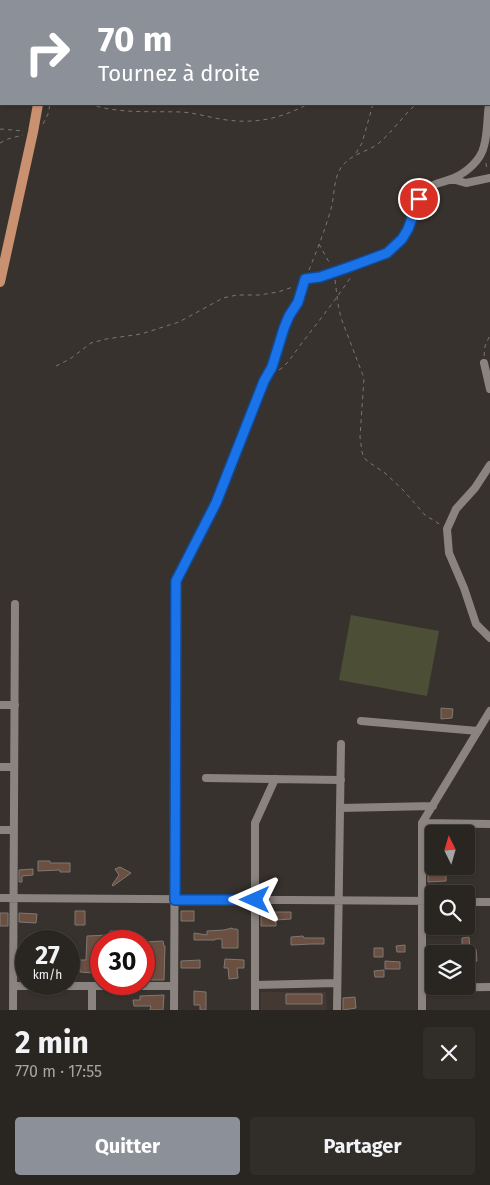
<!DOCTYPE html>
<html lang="fr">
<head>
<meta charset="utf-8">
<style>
	:root { --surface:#292622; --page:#312e2a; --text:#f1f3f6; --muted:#a5a5a5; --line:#454340; --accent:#8c9099 }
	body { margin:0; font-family:"Fira Sans",sans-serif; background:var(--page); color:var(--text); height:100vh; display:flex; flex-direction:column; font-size:19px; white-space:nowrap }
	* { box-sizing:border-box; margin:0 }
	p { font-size:16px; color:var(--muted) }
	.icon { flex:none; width:28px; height:28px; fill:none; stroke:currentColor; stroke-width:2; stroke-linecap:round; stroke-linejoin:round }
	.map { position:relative; height:1010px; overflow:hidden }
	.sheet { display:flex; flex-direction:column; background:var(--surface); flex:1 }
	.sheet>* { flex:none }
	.hud { position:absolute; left:0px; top:0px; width:490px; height:105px; box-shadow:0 1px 4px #0004,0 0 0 1px var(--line); background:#8c9099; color:#fff; overflow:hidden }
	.needle { width:32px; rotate:355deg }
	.buttons { position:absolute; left:425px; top:825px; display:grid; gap:10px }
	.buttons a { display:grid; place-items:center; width:50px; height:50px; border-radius:5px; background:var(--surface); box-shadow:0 1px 4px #0004,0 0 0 1px var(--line); font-size:25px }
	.speed { position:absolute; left:15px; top:930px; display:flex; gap:10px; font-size:25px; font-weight:700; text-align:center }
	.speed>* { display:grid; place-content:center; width:65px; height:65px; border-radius:50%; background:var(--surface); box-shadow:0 1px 4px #0004,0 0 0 1px var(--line); line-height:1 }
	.speed small { font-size:12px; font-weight:400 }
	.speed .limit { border:8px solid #d22; background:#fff; color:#111 }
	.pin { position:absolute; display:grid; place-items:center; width:42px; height:42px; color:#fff; margin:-21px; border:2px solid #fff; border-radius:50%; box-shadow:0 1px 5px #0007 }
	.me { position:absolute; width:55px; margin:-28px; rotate:270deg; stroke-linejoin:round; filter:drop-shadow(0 0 4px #0008) }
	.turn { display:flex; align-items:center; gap:18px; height:105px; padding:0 15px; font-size:22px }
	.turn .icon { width:65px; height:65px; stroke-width:2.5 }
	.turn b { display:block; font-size:35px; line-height:42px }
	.round { display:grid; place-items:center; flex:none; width:52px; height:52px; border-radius:5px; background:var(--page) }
	.head { display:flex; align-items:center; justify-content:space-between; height:85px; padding:0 15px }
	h1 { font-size:30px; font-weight:700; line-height:38px }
	.button { display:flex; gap:10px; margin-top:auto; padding:10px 15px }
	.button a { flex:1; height:58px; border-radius:5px; background:var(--accent); color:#fff; font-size:20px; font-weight:700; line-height:58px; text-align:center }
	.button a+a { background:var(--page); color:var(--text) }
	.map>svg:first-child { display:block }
	.built { fill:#443932 }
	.green { fill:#4c4f35 }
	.building { fill:#6b4f41; stroke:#7f7874 }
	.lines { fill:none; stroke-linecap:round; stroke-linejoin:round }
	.path { stroke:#7b7673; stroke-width:1; stroke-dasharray:4 4; stroke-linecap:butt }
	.minor { stroke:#8a837f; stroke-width:8 }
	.major { stroke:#ca9170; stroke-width:10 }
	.route-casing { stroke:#114b97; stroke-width:12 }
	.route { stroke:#1a73e8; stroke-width:9 }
</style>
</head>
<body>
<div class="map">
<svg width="490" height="1010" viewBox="0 0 490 1010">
	<rect width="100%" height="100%" fill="#37322e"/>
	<!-- built -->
	<path class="built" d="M261,992h65l1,18h-66z"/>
	<!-- green -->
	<path class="green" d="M351,615l88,16 -12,65 -88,-16z"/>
	<!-- building -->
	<path class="building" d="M441,708l12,1 -1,9 -11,1z
		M38,861h12v2h20v9h-10v-2l-22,1z
		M428,866h18v15l-18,1z
		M120,867l11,6 -18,13 -1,-1 7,-10 -4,-6z
		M33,869v6l-11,1v6h-3v-12z
		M75,911h10v14h-10z
		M181,911h13v10h-13z
		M272,912h19v7l-15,1v6h-15v-11l2,-2z
		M0,913h8v13h-8z
		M19,913l18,1 -1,9 -17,-1z
		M232,928l1,1h4l1,1v18h-16v-9h-7v1h-21v-7l13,2v-4l17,-1z
		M110,931h21v10h-30v2h-5v19h5v15h-8v-4l-13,-1v-12h6l1,-24 23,-1z
		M303,936l1,2h20v6h-13l-20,1v-8z
		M469,937l1,12h6l1,12 -11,1v-8h-4v-16z
		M163,941l1,5h1l-1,34h-16l-3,-33h2l-1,-5z
		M405,945v7h-8l-1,-6z
		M374,948h9v9h-9z
		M225,959l19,1v8h-7l1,10 -9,1 -1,-11h-4z
		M200,960v8h-19v-7z
		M385,961l15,1v7h-15z
		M384,970v7h-9l-1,-6z
		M194,991l12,1v18h-6v-5h-6z
		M286,994h36v10h-36z
		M164,995l-1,15h-13l1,-4h-17l-1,-6h7v-4z
		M355,997l1,11 -13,2v-12z"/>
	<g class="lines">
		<!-- path -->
		<path class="path" d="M489,48l1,-1
			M89,104c30,10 61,7 92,8 16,1 30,6 46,8 30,4 55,-2 81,-16
			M43,124l5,-10 2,-10
			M0,129l24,2
			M0,143l8,-4 15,-4
			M356,153l6,-10 11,-39
			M486,163l1,8
			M319,244l11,20
			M309,270c8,-20 16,-40 22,-61 4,-14 2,-33 12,-44 10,-12 25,-13 36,-22 14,-12 24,-27 37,-39
			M335,280l3,24 3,14 23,60 -4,59 2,15 2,6 6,5 15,10 18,17 22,25 16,10
			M484,356l1,-10 5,-11
			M56,366l14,-7 21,-16 15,-4 35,-5 38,-12 44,-24 14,-3h22l19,-3 15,-5
			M279,370c9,-6 13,-14 20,-23 18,-24 37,-47 53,-72"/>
		<!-- minor -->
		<path class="minor" d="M452,179l14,4 24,-5
			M484,363l6,26
			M490,465l-15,23 -19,21 -9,20 2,24 15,35 12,36 14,14
			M0,705h15
			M361,721l117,10
			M0,767h14
			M206,778l135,2
			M340,808l93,-2
			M422,823l68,1
			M0,830h14
			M0,898l434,3
			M466,902h24
			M255,985l82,-2
			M13,986h161
			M92,986v24
			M422,988l68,-1
			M13,1010l2,-406
			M174,1010l2,-429 40,-78 48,-122 8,-14 12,-39 5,-12 9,-14 7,-23c20,-3 40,-10 59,-17 7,-2 15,-5 22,-8 8,-5 16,-14 21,-22 7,-12 7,-28 17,-39 11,-12 16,-9 30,-15 13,-6 27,-18 30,-32 4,-14 3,-29 5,-42
			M255,1010v-187l20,-44
			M337,1010l4,-266
			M422,1010v-187l68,-112"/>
		<!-- major -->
		<path class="major" d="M54,1v-1
			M0,282l33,-150 5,-28"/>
	</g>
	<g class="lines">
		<defs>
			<path id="route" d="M255,900h-80l1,-319 40,-78 48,-122 8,-14 12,-39 5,-12 9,-14 7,-23 15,-2 32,-11 35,-13 15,-14 6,-10 11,-30"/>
		</defs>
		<!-- route casing -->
		<use href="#route" class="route-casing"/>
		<!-- route -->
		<use href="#route" class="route"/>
	</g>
</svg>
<div class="buttons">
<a><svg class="needle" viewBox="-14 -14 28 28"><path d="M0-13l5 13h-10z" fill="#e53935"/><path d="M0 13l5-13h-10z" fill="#a5a5a5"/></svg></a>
<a><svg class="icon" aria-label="search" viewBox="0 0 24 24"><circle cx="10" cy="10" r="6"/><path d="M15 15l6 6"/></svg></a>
<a><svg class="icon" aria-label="layers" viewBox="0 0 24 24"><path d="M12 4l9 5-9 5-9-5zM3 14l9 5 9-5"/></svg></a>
</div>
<div class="speed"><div>27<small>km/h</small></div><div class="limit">30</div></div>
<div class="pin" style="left:419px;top:199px;background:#d93025"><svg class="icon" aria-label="arrive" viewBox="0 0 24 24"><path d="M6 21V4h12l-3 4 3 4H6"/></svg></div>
<svg class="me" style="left:255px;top:900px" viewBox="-20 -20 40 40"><path d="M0-17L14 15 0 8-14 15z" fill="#1a73e8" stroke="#fff" stroke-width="4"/></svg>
<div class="hud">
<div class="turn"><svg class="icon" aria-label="right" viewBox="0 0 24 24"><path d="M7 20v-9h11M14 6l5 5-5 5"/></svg><div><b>70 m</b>Tournez à droite</div></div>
</div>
</div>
<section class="sheet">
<div class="head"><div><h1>2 min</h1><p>770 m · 17:55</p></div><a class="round"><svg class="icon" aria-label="close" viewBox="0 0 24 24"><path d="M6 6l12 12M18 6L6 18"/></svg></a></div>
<div class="button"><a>Quitter</a><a>Partager</a></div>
</section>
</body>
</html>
